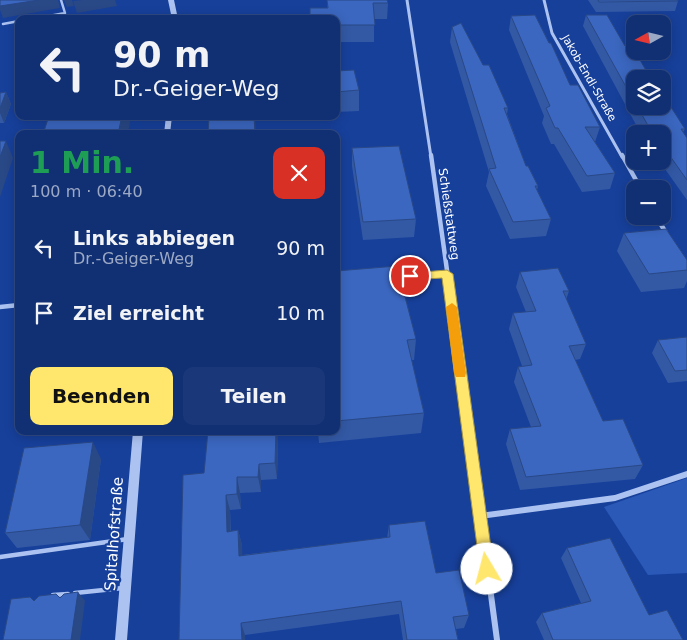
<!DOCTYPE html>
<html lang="de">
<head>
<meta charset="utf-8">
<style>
	:root { --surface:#113074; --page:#1a3879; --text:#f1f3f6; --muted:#9ca9c5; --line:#304b86; --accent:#ffe66d }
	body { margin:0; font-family:"DejaVu Sans",sans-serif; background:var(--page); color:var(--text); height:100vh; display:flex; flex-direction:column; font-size:19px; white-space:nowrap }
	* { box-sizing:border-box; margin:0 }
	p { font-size:16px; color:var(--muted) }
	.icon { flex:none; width:28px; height:28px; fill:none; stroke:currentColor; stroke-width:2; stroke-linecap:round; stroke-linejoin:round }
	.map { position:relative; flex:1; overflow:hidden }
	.panel { position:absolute; left:15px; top:130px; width:325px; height:305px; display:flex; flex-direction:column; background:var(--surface); border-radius:10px; box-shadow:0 2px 12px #0003,0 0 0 1px var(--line) }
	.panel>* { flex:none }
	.banner { position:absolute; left:15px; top:15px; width:325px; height:105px; border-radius:10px; box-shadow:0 2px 12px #0003,0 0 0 1px var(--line); background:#113074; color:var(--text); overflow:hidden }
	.needle { width:32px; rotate:262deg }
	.controls { position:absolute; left:626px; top:15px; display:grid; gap:10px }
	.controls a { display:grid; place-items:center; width:45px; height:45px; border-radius:10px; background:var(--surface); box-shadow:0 2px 12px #0003,0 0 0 1px var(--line); font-size:25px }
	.pin { position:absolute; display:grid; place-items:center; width:42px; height:42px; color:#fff; margin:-21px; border:2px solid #fff; border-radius:50%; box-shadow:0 1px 5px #0007 }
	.me { position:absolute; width:55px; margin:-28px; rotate:352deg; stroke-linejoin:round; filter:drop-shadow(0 0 4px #0008) }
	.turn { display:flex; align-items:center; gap:18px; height:105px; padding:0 15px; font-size:22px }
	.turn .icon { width:65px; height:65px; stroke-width:2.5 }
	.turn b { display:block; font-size:35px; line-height:42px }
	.round { display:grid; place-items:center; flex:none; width:52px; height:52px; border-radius:10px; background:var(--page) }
	.headline { display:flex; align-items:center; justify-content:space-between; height:85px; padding:0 15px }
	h1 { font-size:30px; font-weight:800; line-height:38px; color:#1e9e55 }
	.button { display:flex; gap:10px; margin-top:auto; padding:10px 15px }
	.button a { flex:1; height:58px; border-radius:10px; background:var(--accent); color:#111; font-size:20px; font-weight:800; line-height:58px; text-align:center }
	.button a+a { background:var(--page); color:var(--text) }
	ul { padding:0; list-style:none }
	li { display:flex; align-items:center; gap:15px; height:65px; padding:0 15px }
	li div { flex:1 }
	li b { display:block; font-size:19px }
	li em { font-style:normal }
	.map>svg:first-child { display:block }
	.green { fill:#2a59b8 }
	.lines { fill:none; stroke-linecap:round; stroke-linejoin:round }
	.service-far1 { stroke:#acc3f2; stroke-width:2.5 }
	.service { stroke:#acc3f2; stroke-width:4.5 }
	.minor-far2 { stroke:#acc3f2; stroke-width:3 }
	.minor-far1 { stroke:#acc3f2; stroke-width:4.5 }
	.minor { stroke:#acc3f2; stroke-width:6 }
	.tertiary { fill:#acc3f2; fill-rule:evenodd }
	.wall { fill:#3359a5 }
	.shaded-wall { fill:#294886 }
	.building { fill:#3b67c0; stroke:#294886 }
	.route { fill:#ffe66d; stroke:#a69647 }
	.slow { fill:#f59e0b }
	.labels { text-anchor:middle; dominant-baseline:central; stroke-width:4.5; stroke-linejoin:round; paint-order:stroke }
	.far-street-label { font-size:11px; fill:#fff; stroke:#17409b }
	.street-label { font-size:12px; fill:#fff; stroke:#17409b }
	.near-street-label { font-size:15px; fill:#fff; stroke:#17409b }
</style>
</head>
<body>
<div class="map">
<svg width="687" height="640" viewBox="0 0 687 640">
	<rect width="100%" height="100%" fill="#17409b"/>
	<!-- green -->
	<path class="green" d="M687,478v95l-39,2 -44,-68z"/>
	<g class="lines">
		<!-- service-far1 -->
		<path class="service-far1" d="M33,19l32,-6 -4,-13
			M3,24l16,-3"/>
		<!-- service -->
		<path class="service" d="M0,557l128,-18
			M75,593l48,-5
			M53,595l15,-1"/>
		<!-- minor-far2 -->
		<path class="minor-far2" d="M407,0l24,157
			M544,0l8,33 70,124"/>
		<!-- minor-far1 -->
		<path class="minor-far1" d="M431,155l29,209
			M622,155l19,34
			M656,216l10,17
			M395,278l52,-4
			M0,307l19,-2"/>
		<!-- minor -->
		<path class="minor" d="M460,363l37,277
			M480,516l135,-18 72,-24"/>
		<!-- tertiary -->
		<path class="tertiary" d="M168,0h6l4,19h-6z
			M166,116h6l-2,18h-6z
			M133,431h10l-16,209h-12z"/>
	</g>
	<!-- wall -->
	<path class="wall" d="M327,0l61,3 -1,16h-13v23h-38v-23l-9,-11z
		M588,0h90v1l-3,10 -79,1z
		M586,15l49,64v27h27l23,23 -2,3 4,6v62l-27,-38 -8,-1h10v-27h-21l-58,-108z
		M511,16l38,27 21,42 30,42 -5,15 20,31 -5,16 -28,3 -28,-48h-3l-9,-21 2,-7 -35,-86z
		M452,27l31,38 25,43 -1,6 19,52 12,20 -1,4 14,29 -5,17 -36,3 -24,-53 3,-14 -39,-130z
		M336,71l23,19v21l-23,1z
		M6,92l5,12 -7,19h-4v-30z
		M209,116h63l-17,1z
		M352,148l64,71 -2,18 -51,3 -11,-74z
		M624,233l63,27v21l-3,7 -43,4 -24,-41z
		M336,271l80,68 -2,21h-3l13,53 -3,20 -102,10 -1,-12h18z
		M520,272l49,19 -3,9 20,44 -6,15 -5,1 28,61 40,44 -8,14 -115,11 -14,-46 4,-15 21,-2 -17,-45 4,-15 4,-1 -13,-37 4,-16 13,-1 -10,-25z
		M687,337v44l-19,2 -16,-30 6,-13z
		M278,437l-1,42 -16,1v12l-21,1 1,16 -11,1 1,21 7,-1 4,15v10l145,-17 2,-13 47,48 33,42 -5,13 -8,1 2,11h-55l-4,-26 -154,21v5l-41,-167z
		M101,459l-11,81 -73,8 -12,-15z
		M567,548l82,67 34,25h-139l-8,-18 6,-9 39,-10 -20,-45z"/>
	<!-- shaded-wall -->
	<path class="shaded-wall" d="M39,0h19l2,8 -57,10 -3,-8v-4z
		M64,0h8l2,6 -7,1z
		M82,0h33l2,6 -40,7 -4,-12z
		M6,92l5,12 -7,19 -4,-10v-5z
		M122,116h9l-3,18h-10z
		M254,116h1l1,18h-1z
		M6,141l7,17 -13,39v-40z
		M276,431h1l1,6 -1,42 -2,-16z
		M93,442l8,17 -11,81 -10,-15z
		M259,464l2,16v12l-3,-15z
		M237,477l3,16 1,16 -4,-15z
		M226,495l4,15 1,36 -4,-14z
		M238,530l4,15 1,25 -4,-14z
		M78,592l7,9 -5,39h-9z
		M241,623l4,12v5h-3z"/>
	<!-- building -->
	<path class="building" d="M0,0h39l-39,6z
		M327,0h60l1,3h-15l2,22h-39v-6h-26v-11h18z
		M598,0h80v1l-79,1z
		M535,15l14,28h2l19,42h8l22,42h-15l30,46 -28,3 -29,-48h-3l-9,-20 4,-2 -39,-90z
		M586,15h21l18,31h7l19,33h-16v24z
		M461,23l22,42h6l19,43h-4l22,58h2l10,20h-3l16,33 -38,3 -24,-53 7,-1 -44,-141z
		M354,70l5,20 -23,2v-21z
		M6,92l-6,16v-15z
		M662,93l23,36h-4l6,9v42l-22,-31h-3v-15h-14l-2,-4 4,-1 -13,-23h25z
		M49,116h73l-4,18h-75z
		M209,116h45l1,18h-47z
		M0,141h6l-6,16z
		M399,146l17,73 -53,3 -11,-74z
		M666,229l21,31v10l-38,4 -25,-41z
		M397,266l19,73 -9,1 17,73 -88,8v-150z
		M558,268l11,23h-6l23,53 -17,2 34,75 20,-2 20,46 -117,12 -16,-48 31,-3 -23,-59 14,-2 -19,-52 23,-2 -16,-39z
		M687,337v33l-12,1 -17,-31z
		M208,431h68l-1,32 -16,1 -1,13h-21v17l-11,1 1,37 11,-2 1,26 151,-19 -1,-12 36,-4 11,52 23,-3 10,45 -16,2 5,23h-51l-6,-39 -160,22 1,17h-63l4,-165 21,-2z
		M93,442l-13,83 -75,8 19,-85z
		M610,538l39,77 18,-5 16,30h-130l-11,-27 49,-12 -24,-53z
		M78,592l-7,48h-68l8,-41 19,-2 4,4 5,-5 17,-2 4,4 4,-4z"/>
	<!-- route -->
	<path class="route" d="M447,270l6,4 41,295 -2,5 -5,3 -5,-3 -2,-5 -38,-291 -32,2 -5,-4 5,-3z"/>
	<!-- slow -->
	<path class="slow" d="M452,303l5,4 9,66 -1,4h-9l-2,-4 -8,-66z"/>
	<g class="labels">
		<!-- far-street labels -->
		<g class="far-street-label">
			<text transform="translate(589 78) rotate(60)">Jakob-Endl-Straße</text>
		</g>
		<!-- street labels -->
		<g class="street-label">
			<text transform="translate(449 214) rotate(82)">Schießstattweg</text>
		</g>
		<!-- near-street labels -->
		<g class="near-street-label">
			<text transform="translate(114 534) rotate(-86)">Spitalhofstraße</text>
		</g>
	</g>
</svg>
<div class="controls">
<a><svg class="needle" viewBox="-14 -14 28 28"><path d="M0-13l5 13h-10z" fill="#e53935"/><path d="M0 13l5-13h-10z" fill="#9ca9c5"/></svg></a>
<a><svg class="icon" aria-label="layers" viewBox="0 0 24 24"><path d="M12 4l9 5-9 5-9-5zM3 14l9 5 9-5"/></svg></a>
<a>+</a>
<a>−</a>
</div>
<div class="pin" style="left:410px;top:276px;background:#d93025"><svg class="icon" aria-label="arrive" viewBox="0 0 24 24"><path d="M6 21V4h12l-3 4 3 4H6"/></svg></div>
<svg class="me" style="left:487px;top:569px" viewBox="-20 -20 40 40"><circle r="19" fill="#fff"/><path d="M0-13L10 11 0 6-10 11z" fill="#ffe66d"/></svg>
<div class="banner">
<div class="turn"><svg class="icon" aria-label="left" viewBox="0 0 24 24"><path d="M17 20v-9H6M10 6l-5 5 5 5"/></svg><div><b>90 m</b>Dr.-Geiger-Weg</div></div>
</div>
<section class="panel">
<div class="headline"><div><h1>1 Min.</h1><p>100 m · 06:40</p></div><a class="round" style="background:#d93025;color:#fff"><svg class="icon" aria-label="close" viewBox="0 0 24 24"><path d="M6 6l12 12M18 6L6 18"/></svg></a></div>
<ul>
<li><svg class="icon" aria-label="left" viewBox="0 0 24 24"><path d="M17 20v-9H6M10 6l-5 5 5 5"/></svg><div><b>Links abbiegen</b><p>Dr.-Geiger-Weg</p></div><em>90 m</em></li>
<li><svg class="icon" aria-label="arrive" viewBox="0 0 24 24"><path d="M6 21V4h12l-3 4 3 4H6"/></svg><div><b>Ziel erreicht</b></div><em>10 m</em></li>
</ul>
<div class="button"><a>Beenden</a><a>Teilen</a></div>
</section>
</div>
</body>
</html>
